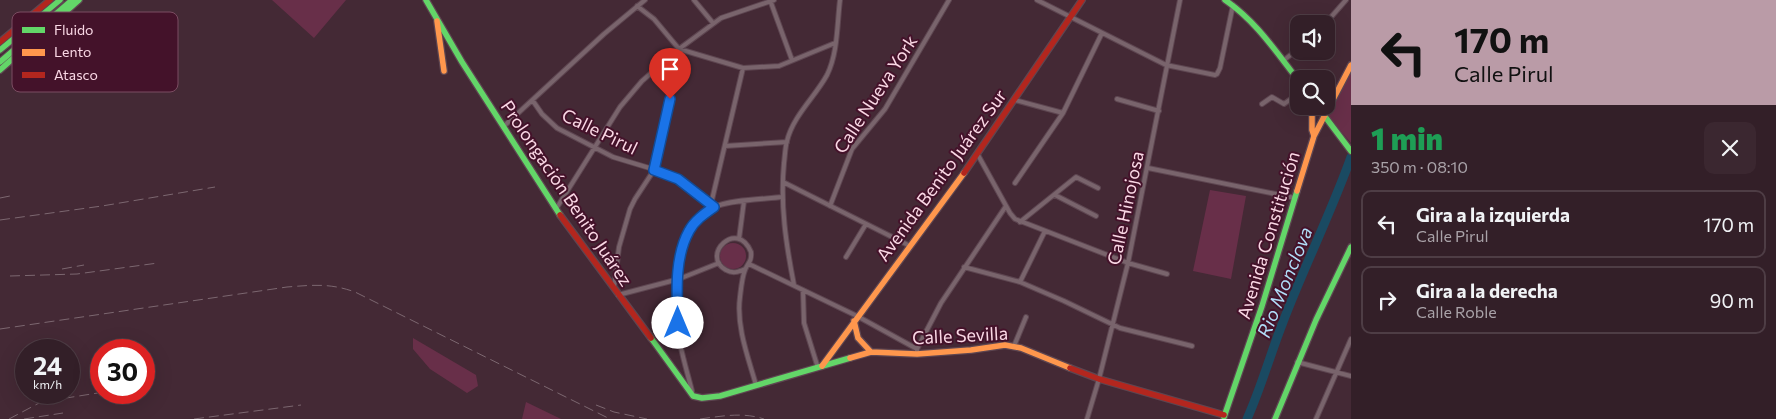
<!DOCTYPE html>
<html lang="es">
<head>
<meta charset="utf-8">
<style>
	:root { --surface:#331f28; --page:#3b2730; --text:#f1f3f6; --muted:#a9a2a8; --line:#4e3d45 }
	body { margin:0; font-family:Commissioner,sans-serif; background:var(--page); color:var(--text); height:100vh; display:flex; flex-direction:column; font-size:19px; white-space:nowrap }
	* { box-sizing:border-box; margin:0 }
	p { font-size:16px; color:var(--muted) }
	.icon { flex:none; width:28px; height:28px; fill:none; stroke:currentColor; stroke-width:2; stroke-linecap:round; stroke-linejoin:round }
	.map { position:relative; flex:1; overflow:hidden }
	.panel { display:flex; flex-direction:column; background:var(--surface); width:425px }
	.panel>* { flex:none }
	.banner { background:#ba9ba7; color:#111; overflow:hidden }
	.controls { position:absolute; left:1290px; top:15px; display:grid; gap:10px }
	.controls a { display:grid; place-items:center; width:45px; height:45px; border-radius:10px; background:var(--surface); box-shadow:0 5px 20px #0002,0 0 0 1px var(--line); font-size:25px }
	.speed { position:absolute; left:15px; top:339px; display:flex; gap:10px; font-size:25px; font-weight:700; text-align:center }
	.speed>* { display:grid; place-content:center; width:65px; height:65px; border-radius:50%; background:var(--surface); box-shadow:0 5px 20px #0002,0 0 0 1px var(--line); line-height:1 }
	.speed small { font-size:12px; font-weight:400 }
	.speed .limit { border:8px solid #d22; background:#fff; color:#111 }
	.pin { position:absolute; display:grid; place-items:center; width:42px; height:42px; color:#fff; margin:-51px -21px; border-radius:50% 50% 50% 0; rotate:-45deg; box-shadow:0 0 5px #0007 }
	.pin .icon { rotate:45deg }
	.me { position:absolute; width:55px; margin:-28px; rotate:0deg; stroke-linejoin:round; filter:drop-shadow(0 0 4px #0008) }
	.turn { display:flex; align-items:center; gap:18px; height:105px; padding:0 20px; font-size:22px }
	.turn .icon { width:65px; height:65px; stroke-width:2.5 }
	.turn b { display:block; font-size:35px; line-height:42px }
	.round { display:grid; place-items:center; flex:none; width:52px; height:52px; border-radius:10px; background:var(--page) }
	.headline { display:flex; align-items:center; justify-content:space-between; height:85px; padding:0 20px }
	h1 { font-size:30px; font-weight:800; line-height:38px; color:#1e9e55 }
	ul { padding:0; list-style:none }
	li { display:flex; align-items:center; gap:15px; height:68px; margin:0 10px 8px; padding:0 10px; border:2px solid var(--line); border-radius:10px }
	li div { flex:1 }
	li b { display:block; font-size:19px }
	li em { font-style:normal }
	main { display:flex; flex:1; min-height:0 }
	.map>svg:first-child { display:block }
	.green { fill:#682f49 }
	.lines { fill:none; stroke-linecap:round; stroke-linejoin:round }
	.river { stroke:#1a4a62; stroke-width:9 }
	.street-casing { stroke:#5e4651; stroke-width:6 }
	.fast-casing { stroke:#5e4651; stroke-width:8 }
	.slow-casing { stroke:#5e4651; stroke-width:8 }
	.jam-casing { stroke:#5e4651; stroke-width:8 }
	.street { stroke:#79646c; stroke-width:4 }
	.fast { stroke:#63d668; stroke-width:5.5 }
	.slow { stroke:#ff974d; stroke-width:5.5 }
	.jam { stroke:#b3261e; stroke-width:5.5 }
	.rail { stroke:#7c6770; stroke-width:1; stroke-dasharray:10 5; stroke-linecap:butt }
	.route-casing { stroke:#114b97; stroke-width:12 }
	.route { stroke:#1a73e8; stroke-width:9 }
	.labels { text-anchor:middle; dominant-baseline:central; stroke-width:4; stroke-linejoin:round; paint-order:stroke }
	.street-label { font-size:18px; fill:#fad8e5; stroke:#44122a }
	.water-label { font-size:19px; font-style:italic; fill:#b0ddf7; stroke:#44122a }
	.key { fill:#44122a; stroke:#7b4d62; stroke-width:1 }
	.key-label { font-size:14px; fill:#fad8e5 }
</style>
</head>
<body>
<main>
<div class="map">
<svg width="1351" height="419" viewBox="0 0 1351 419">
	<rect width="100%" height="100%" fill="#442935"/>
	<!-- green -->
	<path class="green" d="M272,0h74l-32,38z
		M1351,69v74l-23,-27z
		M1210,190l36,6 -15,83 -38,-8z
		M720 256a13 13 0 1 1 26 0a13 13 0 1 1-26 0Z
		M413,338l63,37 2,11 -11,7 -37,-24 -17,-20z
		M526,402l35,17h-39z"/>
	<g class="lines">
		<!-- river -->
		<path class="river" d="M1247,419c14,-31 23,-64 36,-97 21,-55 48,-109 68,-165"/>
		<defs>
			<path id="street" d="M694,0l19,23
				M770,0l22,60
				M1037,0l129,65 49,10 2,-1 3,-6 13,-63
				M637,6l17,13 25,30 64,19 36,-2 56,-23
				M1325,24l21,-24
				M1283,61l16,-13
				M1117,99l42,12
				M1015,100l48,13
				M533,101l9,13 15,14 56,29 53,16 12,6 35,28
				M1262,104l10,-7 12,7 15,-11
				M503,127l101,-93 41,-34
				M725,146l62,-4
				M978,155l32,58 5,6 113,44 39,11
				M1148,168l147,30
				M783,182l127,64
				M1015,183l48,-70 39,-80
				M1055,195l41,21
				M711,204l32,-136
				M830,206l22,-57 33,-40 64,-109
				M556,209l64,-102 22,-26 37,-32 42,-31 53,-18
				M1020,222l56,-45 22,11
				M739,239l5,-38
				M846,257l20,-33
				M749,264l108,52 60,33v5
				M964,267l56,15 44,19 56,27 72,18
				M745,269c-7,3 -12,5 -19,1 -26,-14 11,-52 25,-18 1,10 -3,10 -6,18 -3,7 -4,19 -5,27 -4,29 8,60 16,88
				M1020,282l25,-51
				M794,285c-8,-41 -14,-80 -10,-122 1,-7 1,-15 3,-22 6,-25 28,-44 40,-66 11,-22 10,-51 13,-75
				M614,287l5,-40 11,-38 5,-10 19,-29 16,-75 4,-42
				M803,290l1,33 14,45
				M618,295l61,-16 40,-16
				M1014,346l12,-29
				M917,349l24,-46 65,-97
				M1297,362l54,14
				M692,391c-4,-16 -9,-32 -12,-48 -5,-30 -6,-86 10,-113 5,-10 15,-18 25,-23 12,-7 51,-8 67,-10
				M1087,419l12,-40 29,-116 52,-263
				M1316,419l35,-80"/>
			<path id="fast" d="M426,0l36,62 98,153
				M1225,0c31,21 51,52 74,81
				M0,50l60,-50
				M0,62l72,-62
				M0,70l79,-70
				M1317,106l34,45
				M651,338l42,58 9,2 18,-2 130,-38
				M1224,417l38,-111 35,-115
				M1275,419l41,-99 35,-73"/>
			<path id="slow" d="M437,21l7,50
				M1312,106v24l2,6
				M1297,191l17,-55 37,-71
				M854,321l4,17 13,14
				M850,358l21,-6 46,2 54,-4 34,-5 16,3 49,20
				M822,366l142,-193"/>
			<path id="jam" d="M0,42l50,-42
				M964,173l118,-173
				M560,215l91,123
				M1070,368l29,11 125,36"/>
		</defs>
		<!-- street casing -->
		<use href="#street" class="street-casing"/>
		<!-- fast casing -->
		<use href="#fast" class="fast-casing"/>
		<!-- slow casing -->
		<use href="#slow" class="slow-casing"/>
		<!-- jam casing -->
		<use href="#jam" class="jam-casing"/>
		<!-- street -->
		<use href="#street" class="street"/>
		<!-- fast -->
		<use href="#fast" class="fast"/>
		<!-- slow -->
		<use href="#slow" class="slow"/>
		<!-- jam -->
		<use href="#jam" class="jam"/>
		<!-- rail -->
		<path class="rail" d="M0,198l10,-2
			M0,220l102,-14 113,-19
			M62,269l22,-4
			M10,276l67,-2 81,-11
			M0,329l287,-42c26,-2 43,-4 68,5l255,127
			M596,405l18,7 33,7
			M9,419l32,-17 63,-10
			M24,419l39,-6
			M194,419l107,-14
			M700,419c22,-3 43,-7 64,0"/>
	</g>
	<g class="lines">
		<defs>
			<path id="route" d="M670,99l-16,71 24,9 36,28c-10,7 -20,14 -25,24 -15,27 -12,63 -11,92"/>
		</defs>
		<!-- route casing -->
		<use href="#route" class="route-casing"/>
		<!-- route -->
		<use href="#route" class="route"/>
	</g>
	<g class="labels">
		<!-- street labels -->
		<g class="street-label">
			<text transform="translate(875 94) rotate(-57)">Calle Nueva York</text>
			<text transform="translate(600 131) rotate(26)">Calle Pirul</text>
			<text transform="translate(941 175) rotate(-54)">Avenida Benito Juárez Sur</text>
			<text transform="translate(567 193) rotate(56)">Prolongación Benito Juárez</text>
			<text transform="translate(1125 208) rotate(-78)">Calle Hinojosa</text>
			<text transform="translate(1268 235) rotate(-73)">Avenida Constitución</text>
			<text transform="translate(960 335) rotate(-3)">Calle Sevilla</text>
		</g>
		<!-- water labels -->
		<g class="water-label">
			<text transform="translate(1284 282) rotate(-68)">Rio Monclova</text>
		</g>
	</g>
	<!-- legend -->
	<rect x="12" y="12" width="166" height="80" rx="8" class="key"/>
	<rect x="22" y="27" width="23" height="6" fill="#63d668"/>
	<rect x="22" y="49" width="23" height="7" fill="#ff974d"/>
	<rect x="22" y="72" width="23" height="6" fill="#b3261e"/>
	<g class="key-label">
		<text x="54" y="35">Fluido</text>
		<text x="54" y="57">Lento</text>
		<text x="54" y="80">Atasco</text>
	</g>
</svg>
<div class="controls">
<a><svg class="icon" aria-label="sound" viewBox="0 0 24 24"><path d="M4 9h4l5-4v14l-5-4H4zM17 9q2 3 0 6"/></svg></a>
<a><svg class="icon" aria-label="search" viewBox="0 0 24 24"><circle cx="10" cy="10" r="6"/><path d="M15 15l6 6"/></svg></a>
</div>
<div class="speed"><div>24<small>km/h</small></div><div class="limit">30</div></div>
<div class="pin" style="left:670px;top:99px;background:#d93025"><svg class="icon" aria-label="arrive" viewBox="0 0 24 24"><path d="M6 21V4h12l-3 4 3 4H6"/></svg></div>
<svg class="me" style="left:678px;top:323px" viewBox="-20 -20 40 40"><circle r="19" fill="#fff"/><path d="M0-13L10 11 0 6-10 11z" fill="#1a73e8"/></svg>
</div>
<section class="panel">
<div class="banner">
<div class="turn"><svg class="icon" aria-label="left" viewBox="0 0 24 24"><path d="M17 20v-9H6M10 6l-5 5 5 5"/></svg><div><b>170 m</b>Calle Pirul</div></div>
</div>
<div class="headline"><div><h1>1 min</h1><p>350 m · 08:10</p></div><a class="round"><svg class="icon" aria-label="close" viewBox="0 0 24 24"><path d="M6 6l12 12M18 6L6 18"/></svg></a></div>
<ul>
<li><svg class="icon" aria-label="left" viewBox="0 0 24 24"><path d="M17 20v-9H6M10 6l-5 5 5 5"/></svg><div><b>Gira a la izquierda</b><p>Calle Pirul</p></div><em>170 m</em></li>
<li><svg class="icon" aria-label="right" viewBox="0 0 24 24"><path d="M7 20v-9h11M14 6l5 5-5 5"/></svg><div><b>Gira a la derecha</b><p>Calle Roble</p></div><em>90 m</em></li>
</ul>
</section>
</main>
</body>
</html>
